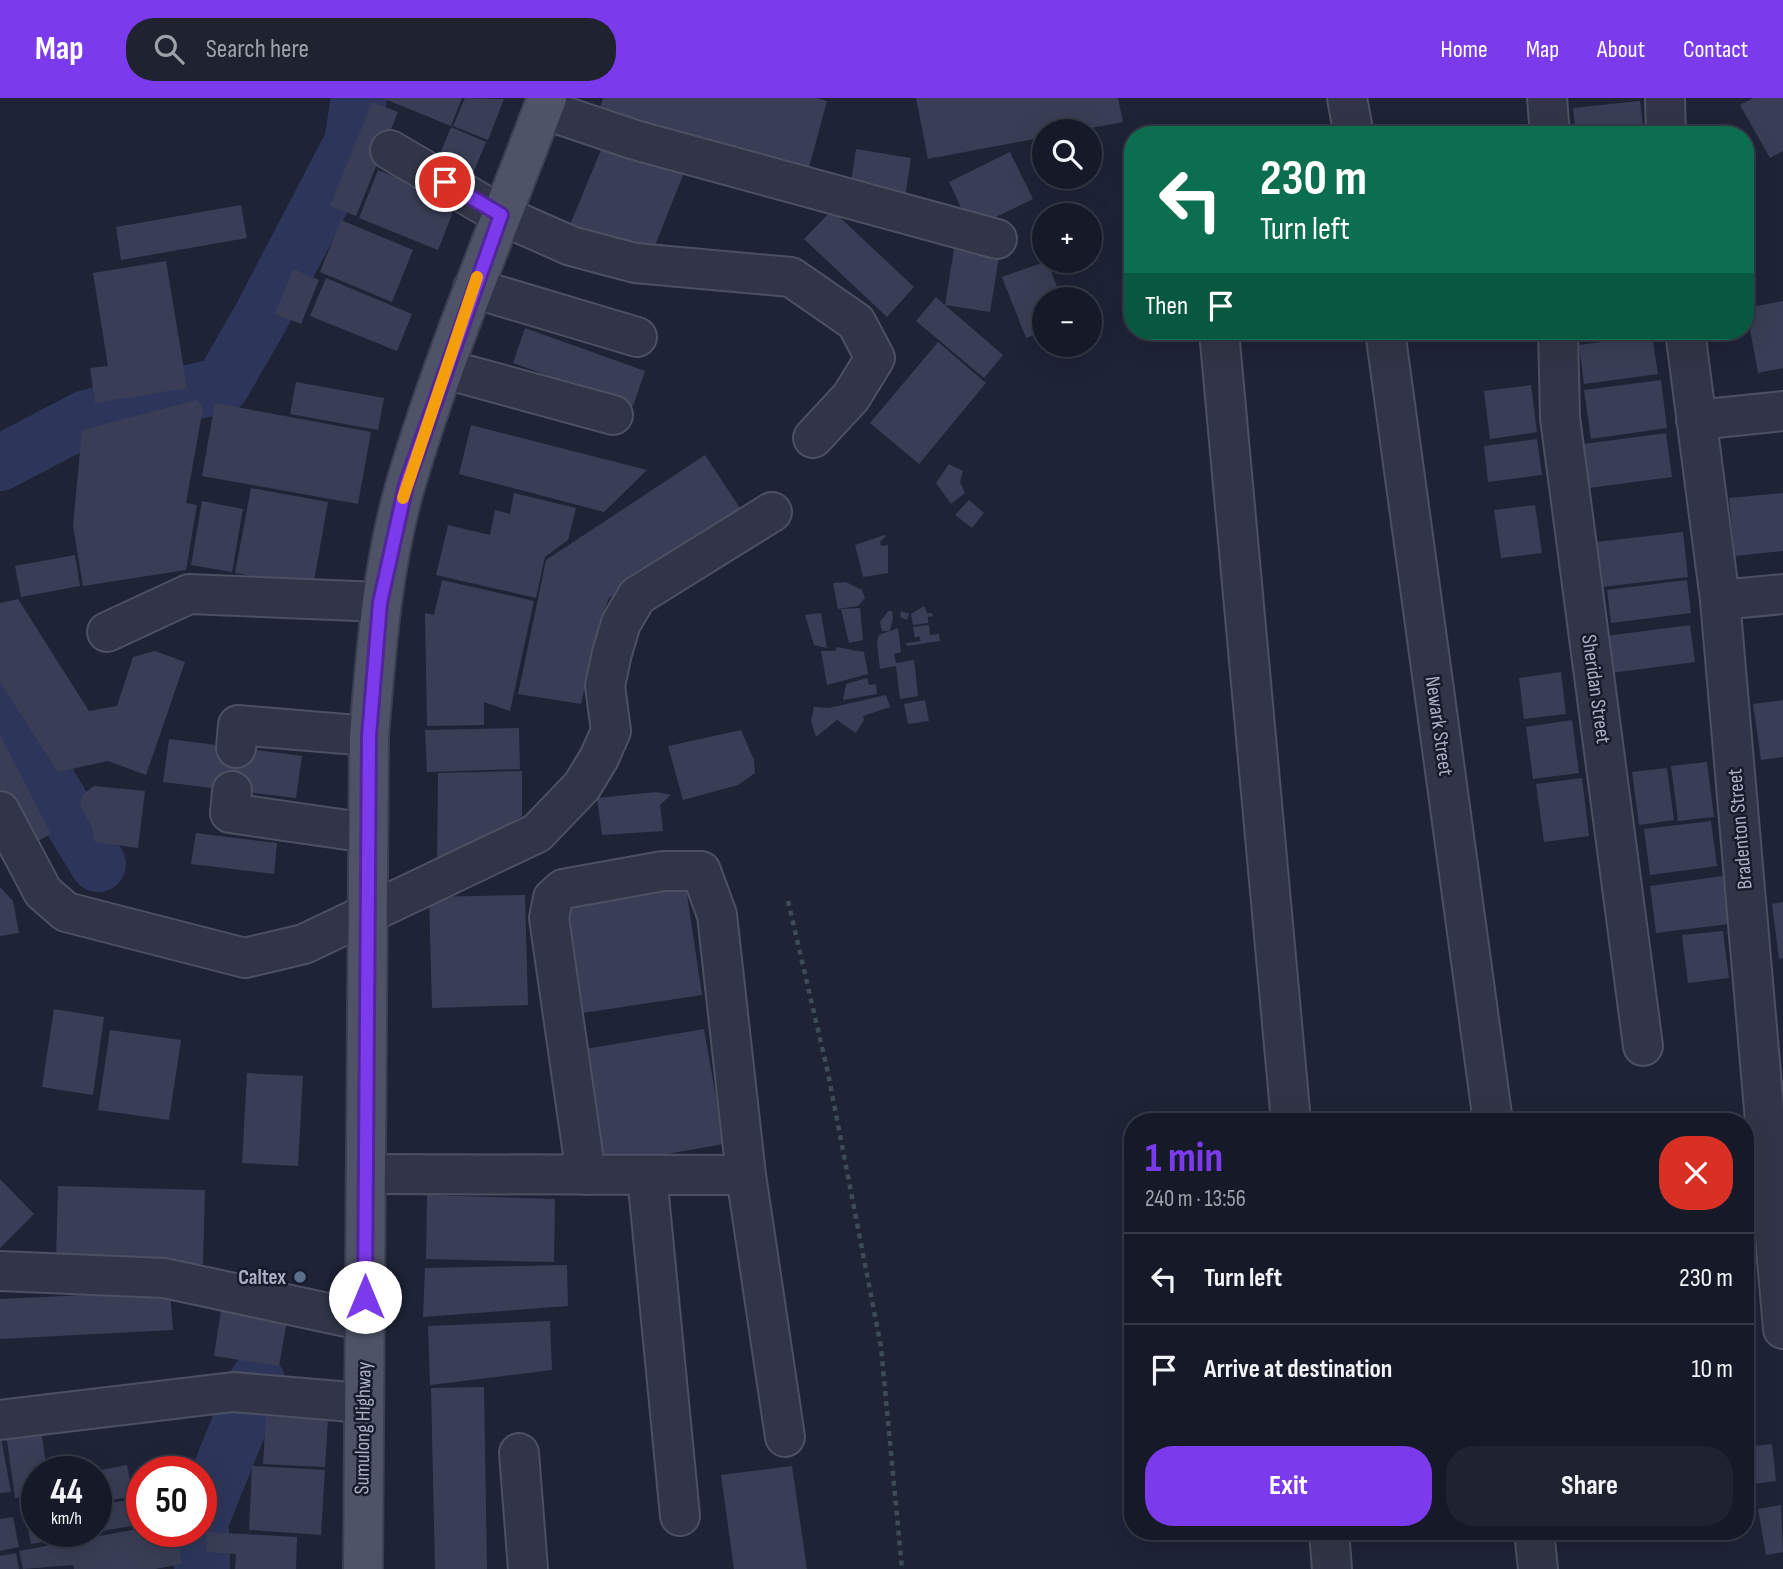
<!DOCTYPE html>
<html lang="en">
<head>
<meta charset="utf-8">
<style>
	:root { --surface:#161a28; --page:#1f2330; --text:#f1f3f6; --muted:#9ea1a8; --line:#353845; --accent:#7c3aed }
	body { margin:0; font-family:"Sofia Sans Condensed",sans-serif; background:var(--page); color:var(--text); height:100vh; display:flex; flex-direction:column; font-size:26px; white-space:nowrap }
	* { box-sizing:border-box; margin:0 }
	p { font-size:23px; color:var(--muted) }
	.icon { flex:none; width:38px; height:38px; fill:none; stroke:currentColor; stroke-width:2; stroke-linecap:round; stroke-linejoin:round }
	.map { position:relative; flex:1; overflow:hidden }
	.sheet { position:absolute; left:1124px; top:1015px; width:630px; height:427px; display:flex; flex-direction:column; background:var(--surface); border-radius:28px; box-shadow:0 7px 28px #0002,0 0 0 2px var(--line) }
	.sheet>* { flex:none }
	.banner { position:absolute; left:1124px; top:28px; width:630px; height:214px; border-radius:28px; box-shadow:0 7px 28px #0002,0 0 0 2px var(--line); background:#0b6e4f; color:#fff; overflow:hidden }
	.tools { position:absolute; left:1032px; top:21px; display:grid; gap:14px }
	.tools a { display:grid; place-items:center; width:70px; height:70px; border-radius:50%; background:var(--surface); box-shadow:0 7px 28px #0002,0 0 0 2px var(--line); font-size:35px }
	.speed { position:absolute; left:21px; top:1358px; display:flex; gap:14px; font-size:35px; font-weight:700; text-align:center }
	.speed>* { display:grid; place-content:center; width:91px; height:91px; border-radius:50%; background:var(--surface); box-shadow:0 7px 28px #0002,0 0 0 2px var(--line); line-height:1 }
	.speed small { font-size:18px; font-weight:400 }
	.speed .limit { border:10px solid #d22; background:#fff; color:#111 }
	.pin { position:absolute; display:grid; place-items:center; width:60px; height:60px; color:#fff; margin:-30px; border:4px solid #fff; border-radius:50%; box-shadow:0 2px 7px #0007 }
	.me { position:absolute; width:77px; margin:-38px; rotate:0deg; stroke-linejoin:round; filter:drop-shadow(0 0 5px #0008) }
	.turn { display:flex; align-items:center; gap:24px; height:147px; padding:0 21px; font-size:32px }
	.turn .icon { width:91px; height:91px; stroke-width:2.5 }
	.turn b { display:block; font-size:49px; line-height:60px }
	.then { display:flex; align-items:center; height:66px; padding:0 21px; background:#0003; gap:14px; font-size:26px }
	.round { display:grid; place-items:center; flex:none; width:74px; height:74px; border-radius:28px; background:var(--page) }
	.headline { display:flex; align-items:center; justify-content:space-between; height:119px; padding:0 21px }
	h1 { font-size:42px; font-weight:700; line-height:52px; color:var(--accent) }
	.button { display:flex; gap:14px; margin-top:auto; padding:14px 21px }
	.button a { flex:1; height:80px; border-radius:28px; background:var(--accent); color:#fff; font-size:28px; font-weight:700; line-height:80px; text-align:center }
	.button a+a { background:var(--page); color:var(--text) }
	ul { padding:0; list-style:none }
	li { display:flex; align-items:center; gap:21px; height:91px; padding:0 21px; border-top:2px solid var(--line) }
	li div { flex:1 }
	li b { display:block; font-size:26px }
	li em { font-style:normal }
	header { display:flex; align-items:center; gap:42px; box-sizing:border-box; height:98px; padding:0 35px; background:var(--accent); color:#fff }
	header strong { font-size:33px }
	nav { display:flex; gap:38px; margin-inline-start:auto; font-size:24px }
	.search { width:490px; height:63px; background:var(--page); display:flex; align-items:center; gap:18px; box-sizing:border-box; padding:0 24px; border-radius:28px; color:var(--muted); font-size:26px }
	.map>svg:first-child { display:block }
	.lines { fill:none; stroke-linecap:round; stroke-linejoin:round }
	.river { stroke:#2d365a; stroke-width:56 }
	.building { fill:#393e56 }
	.minor-casing { stroke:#4c5062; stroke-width:42 }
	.major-casing { stroke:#3b3f50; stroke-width:42 }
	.path { stroke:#3d4c55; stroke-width:4.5; stroke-dasharray:5 5; stroke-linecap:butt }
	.minor { stroke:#313547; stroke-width:38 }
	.major { stroke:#4f5367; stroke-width:38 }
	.route-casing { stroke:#51269a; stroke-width:18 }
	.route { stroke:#7c3aed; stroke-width:12 }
	.slow { stroke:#f59e0b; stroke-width:12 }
	.service-dot { fill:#5c6f8a; stroke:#171b2b; stroke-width:2.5 }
	.labels { text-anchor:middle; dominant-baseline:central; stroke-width:5; stroke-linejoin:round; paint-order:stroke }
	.street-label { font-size:21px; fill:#abafc4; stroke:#171b2b }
	.poi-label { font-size:21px; font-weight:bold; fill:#abafc4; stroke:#171b2b; text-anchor:end }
</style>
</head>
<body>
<header>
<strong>Map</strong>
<div class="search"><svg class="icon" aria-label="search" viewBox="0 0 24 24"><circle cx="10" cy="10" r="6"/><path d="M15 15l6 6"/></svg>Search here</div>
<nav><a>Home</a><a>Map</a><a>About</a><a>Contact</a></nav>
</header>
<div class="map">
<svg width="1783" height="1471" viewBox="0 0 1783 1471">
	<rect width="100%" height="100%" fill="#1e2336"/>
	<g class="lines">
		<!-- river -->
		<path class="river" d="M0,365l86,-45 136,-33 38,-66 92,-176 7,-45
			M0,606l98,160
			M201,1422l56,-139
			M201,1433l1,38"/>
	</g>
	<!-- building -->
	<path class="building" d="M382,0h80l-11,28z
		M465,0l39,1 -16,41 -35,-14z
		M603,0h214l10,3 -20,74 -209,-60z
		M916,0h202l5,24 -48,9h-30v6l-117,22z
		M1753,0h30v53l-13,7 -30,-53z
		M1640,3l4,34h-68l-3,-27z
		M372,4l26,10 -42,104 -26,-10z
		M451,29l35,15 -16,39 -35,-15z
		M608,35l81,27 -39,98 -83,-26z
		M856,51l55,9 -6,40 -55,-9z
		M1010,54l23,47 -62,30 -22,-47z
		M378,72l79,32 -19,48 -79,-32z
		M241,107l6,33 -126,22 -5,-33z
		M832,112l82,77 -27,30 -83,-78z
		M341,122l72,30 -21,52 -72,-30z
		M954,151l45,8 -9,55 -45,-7 58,50 -19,23 -68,-57 20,-24 9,8z
		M166,163l21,127 -92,15 -5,-35 18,-2 -15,-93z
		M1047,163l15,38h-17v32l-19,7 -24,-61z
		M293,171l26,11 -18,44 -26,-10z
		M326,180l86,36 -15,37 -87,-35z
		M1783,203v67l-25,5 -12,-65z
		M525,230l120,43 -12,35 -120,-43z
		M1481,233h33l1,1 -32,6z
		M1599,233h44v1l-43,6z
		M1652,237l6,39 -74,10 -5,-39z
		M938,244l48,41 -67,81 -49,-41z
		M1661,282l6,48 -76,11 -7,-49z
		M296,284l88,16 -6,32 -88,-16z
		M1531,287l6,47 -47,7 -6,-48z
		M197,302l6,8 -17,95 11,2 -11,65 -103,16 -10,-60 9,-96z
		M215,305l156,29 -13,72 -156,-28z
		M471,327l176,45 -43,42 -145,-38z
		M1666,335l6,44 -83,11 -6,-44z
		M1537,341l5,36 -54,7 -4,-36z
		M705,357l35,53 -131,90 -10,25 -18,81 -63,-10 28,-134z
		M949,366l14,7 -3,11 5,11 -14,11 -15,-21z
		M251,390l77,14 -15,85 -78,-14z
		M514,395l62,15 -8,32 -23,17 -9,41 -100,-23 12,-50 42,10 5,-25 15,4z
		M1783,395v58l-48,5 -6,-58z
		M969,402l15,13 -12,15 -17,-13z
		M202,403l41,8 -11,63 -41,-7z
		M1535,407l7,48 -41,5 -7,-48z
		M1683,434l5,45 -87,10 -5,-45z
		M884,437l2,1 -6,6 1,4 7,-1v28l-25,4 -8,-32z
		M75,457l5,31 -59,11 -6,-31z
		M442,482l92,21 -24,110 -26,-9v23l-57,1 -2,-113 9,2z
		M1687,482l4,33 -80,10 -4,-33z
		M846,484l16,8 3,8 -7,8 -20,3 -5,-26z
		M18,501l71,112 28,-5 16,-49 22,-6 30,11 -39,113 -38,-14 -50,11 -58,-90v-79z
		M924,508l3,7h5l1,3 -5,1v6l-15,2 -2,-11z
		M860,510l3,32 -14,3 -8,-34z
		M888,513h4l1,7 -3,13h-8l-2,-9z
		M901,513l8,3 -2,6 -7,-3z
		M821,515l6,35 -13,-3 -9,-30z
		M929,527l1,10 9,-1 1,7 -33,5 -1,-3 15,-2 -2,-5 -4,2 -2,-11z
		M1690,527l5,37 -84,11 -5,-37z
		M898,530l3,24 -7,2 2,9 18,-3 4,36 -18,3 -4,-33 -16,3 -3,-27 2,-7z
		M837,549l27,5 4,22 -41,11 -6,-34h14z
		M1561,574l5,42 -42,5 -5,-41z
		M867,580l2,7 7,-1 1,10 -34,6 3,-16z
		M886,597l4,12 -27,9 1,4 -8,13 -19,-13 -21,17 -5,-16 3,-14 15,1z
		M925,602l4,21 -21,3 -4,-20z
		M1783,602v57l-22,3 -8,-56z
		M1572,622l7,53 -46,6 -7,-52z
		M519,630l1,41 -93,3 -2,-42z
		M741,632l13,30 1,13 -17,12 -55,15 -15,-54z
		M0,637l51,99 -22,12 -29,-57z
		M169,641l133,17 -6,42 -133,-16z
		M1707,664l7,55 -36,4 -7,-55z
		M1667,670l7,52 -35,5 -7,-53z
		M522,673v45l-85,51 1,-94z
		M1582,680l7,58 -45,6 -8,-58z
		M94,688l51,5 -7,57 -43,-6 -3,-15 -12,-21 2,-11z
		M656,694l15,3 -11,10 3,26 -61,4 -5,-37z
		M1711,723l6,45 -67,9 -6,-46z
		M196,735l81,10 -3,31 -83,-10z
		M1723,778l6,48 -73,9 -6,-47z
		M0,789l13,14 6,32 -19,3z
		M686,790l16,107 -126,19 -16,-107z
		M525,797l3,110 -96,3 -3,-111z
		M1783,804v56l-4,1 -7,-55z
		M1723,833l6,47 -41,5 -6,-48z
		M54,911l50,8 -11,78 -51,-8z
		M704,931l20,115 -126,22 -19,-116z
		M110,932l71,10 -12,80 -71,-10z
		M247,975l56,3 -5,90 -56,-3z
		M0,1081l34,35 -34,34z
		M58,1088l147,4 -2,74 -147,-3z
		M427,1097l128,4 -1,63 -128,-3z
		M567,1167l1,41 -145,11 2,-49z
		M170,1193l3,39 -173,9v-40z
		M221,1212l66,11 -8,45 -65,-10z
		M550,1223l2,49 -122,15 -2,-59z
		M484,1289l3,182h-52l-4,-181z
		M266,1318l62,3 -3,48 -62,-3z
		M41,1331l6,43h-10v22l-22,4 -9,-64z
		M0,1334l11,60 -11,1z
		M1772,1346l4,37 -31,4v-38z
		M127,1367l6,31 -37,7v-32z
		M252,1368l73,4 -4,65 -72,-5z
		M792,1368l15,103h-73l-13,-94z
		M134,1401l4,26 -42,7v-26z
		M1781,1407l2,47 -17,3 -8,-46z
		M13,1419l6,30 -19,4v-32z
		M37,1419v14l57,2 -63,11 -5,-25z
		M142,1430v3h34l6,33 -27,5h-81l-1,-4 -50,4 -4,-18z
		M207,1434l90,5 -1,32h-61l1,-15 -30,-2z
		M16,1455l3,16h-19v-13z"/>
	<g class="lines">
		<defs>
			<path id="minor" d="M1347,0l7,37
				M1547,0l3,37
				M1665,0l1,37
				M543,11l92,31 362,99
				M390,52l111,65 70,31 64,17 156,14 65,45 19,36 -24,39 -38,41
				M473,190l164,49
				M1219,233l72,791
				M1385,233l108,791
				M1558,233l2,87 83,628
				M1685,233l35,269 63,729
				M445,271l168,46
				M1696,322l87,-9
				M1720,502l63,-6
				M107,534l82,-38 191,8
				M236,650l2,-23 131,11
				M232,693l-2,22 138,20
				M0,713l43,81 23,20 179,46 59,-14 233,-111 45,-47 17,-28 12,-27 -6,-45 7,-33 9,-30 16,-27 135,-84
				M366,1076l380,1 -29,-260 -16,-44h-38l-100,18 -10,9 -4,20 37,257
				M647,1077l33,341
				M746,1077l39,262
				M0,1173l164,7 201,43
				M0,1322l233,-28 130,11
				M519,1355l9,116
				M1329,1433l3,38
				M1534,1433l4,38"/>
			<path id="major" d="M363,1471l6,-833c7,-85 13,-170 37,-253 39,-131 93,-257 141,-385"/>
		</defs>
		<!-- minor casing -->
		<use href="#minor" class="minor-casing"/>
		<!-- major casing -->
		<use href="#major" class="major-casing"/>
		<!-- path -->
		<path class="path" d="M788,803l40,172 53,274 21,222"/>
		<!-- minor -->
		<use href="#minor" class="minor"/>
		<!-- major -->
		<use href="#major" class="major"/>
	</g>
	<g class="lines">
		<defs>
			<path id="route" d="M365,1199l4,-561 11,-133 26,-118 95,-270 -56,-33"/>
		</defs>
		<!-- route casing -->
		<use href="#route" class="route-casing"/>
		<!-- route -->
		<use href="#route" class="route"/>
		<!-- slow -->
		<path class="slow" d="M403,400l74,-221"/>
	</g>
	<!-- markers -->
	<circle class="service-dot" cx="300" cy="1179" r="7"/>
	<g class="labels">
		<!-- street labels -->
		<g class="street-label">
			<text transform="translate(1596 591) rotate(82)">Sheridan Street</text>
			<text transform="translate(1439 628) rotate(82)">Newark Street</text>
			<text transform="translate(1740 731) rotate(-95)">Bradenton Street</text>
			<text transform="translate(363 1330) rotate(-89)">Sumulong Highway</text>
		</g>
		<!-- poi labels -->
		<g class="poi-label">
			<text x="286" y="1179">Caltex</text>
		</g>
	</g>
</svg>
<div class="tools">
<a><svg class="icon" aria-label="search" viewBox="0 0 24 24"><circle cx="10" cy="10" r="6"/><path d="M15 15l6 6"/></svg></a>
<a>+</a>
<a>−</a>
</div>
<div class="speed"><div>44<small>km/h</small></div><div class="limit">50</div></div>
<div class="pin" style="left:445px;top:84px;background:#d93025"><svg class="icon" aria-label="arrive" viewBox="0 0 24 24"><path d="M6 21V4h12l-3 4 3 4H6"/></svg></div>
<svg class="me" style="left:365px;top:1199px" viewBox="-20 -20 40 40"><circle r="19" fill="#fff"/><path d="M0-13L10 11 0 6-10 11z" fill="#7c3aed"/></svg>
<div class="banner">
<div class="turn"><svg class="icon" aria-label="left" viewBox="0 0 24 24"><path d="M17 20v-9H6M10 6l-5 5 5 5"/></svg><div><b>230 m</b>Turn left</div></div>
<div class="then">Then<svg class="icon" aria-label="arrive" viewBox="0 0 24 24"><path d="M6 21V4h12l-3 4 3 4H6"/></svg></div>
</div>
<section class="sheet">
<div class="headline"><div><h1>1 min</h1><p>240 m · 13:56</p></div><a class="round" style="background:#d93025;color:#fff"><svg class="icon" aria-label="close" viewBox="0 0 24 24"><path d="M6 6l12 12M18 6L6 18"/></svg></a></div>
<ul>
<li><svg class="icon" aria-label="left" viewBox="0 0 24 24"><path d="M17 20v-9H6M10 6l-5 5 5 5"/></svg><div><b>Turn left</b></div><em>230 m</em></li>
<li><svg class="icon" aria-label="arrive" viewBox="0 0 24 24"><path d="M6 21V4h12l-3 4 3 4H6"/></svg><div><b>Arrive at destination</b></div><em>10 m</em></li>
</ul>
<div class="button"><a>Exit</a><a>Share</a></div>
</section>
</div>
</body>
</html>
